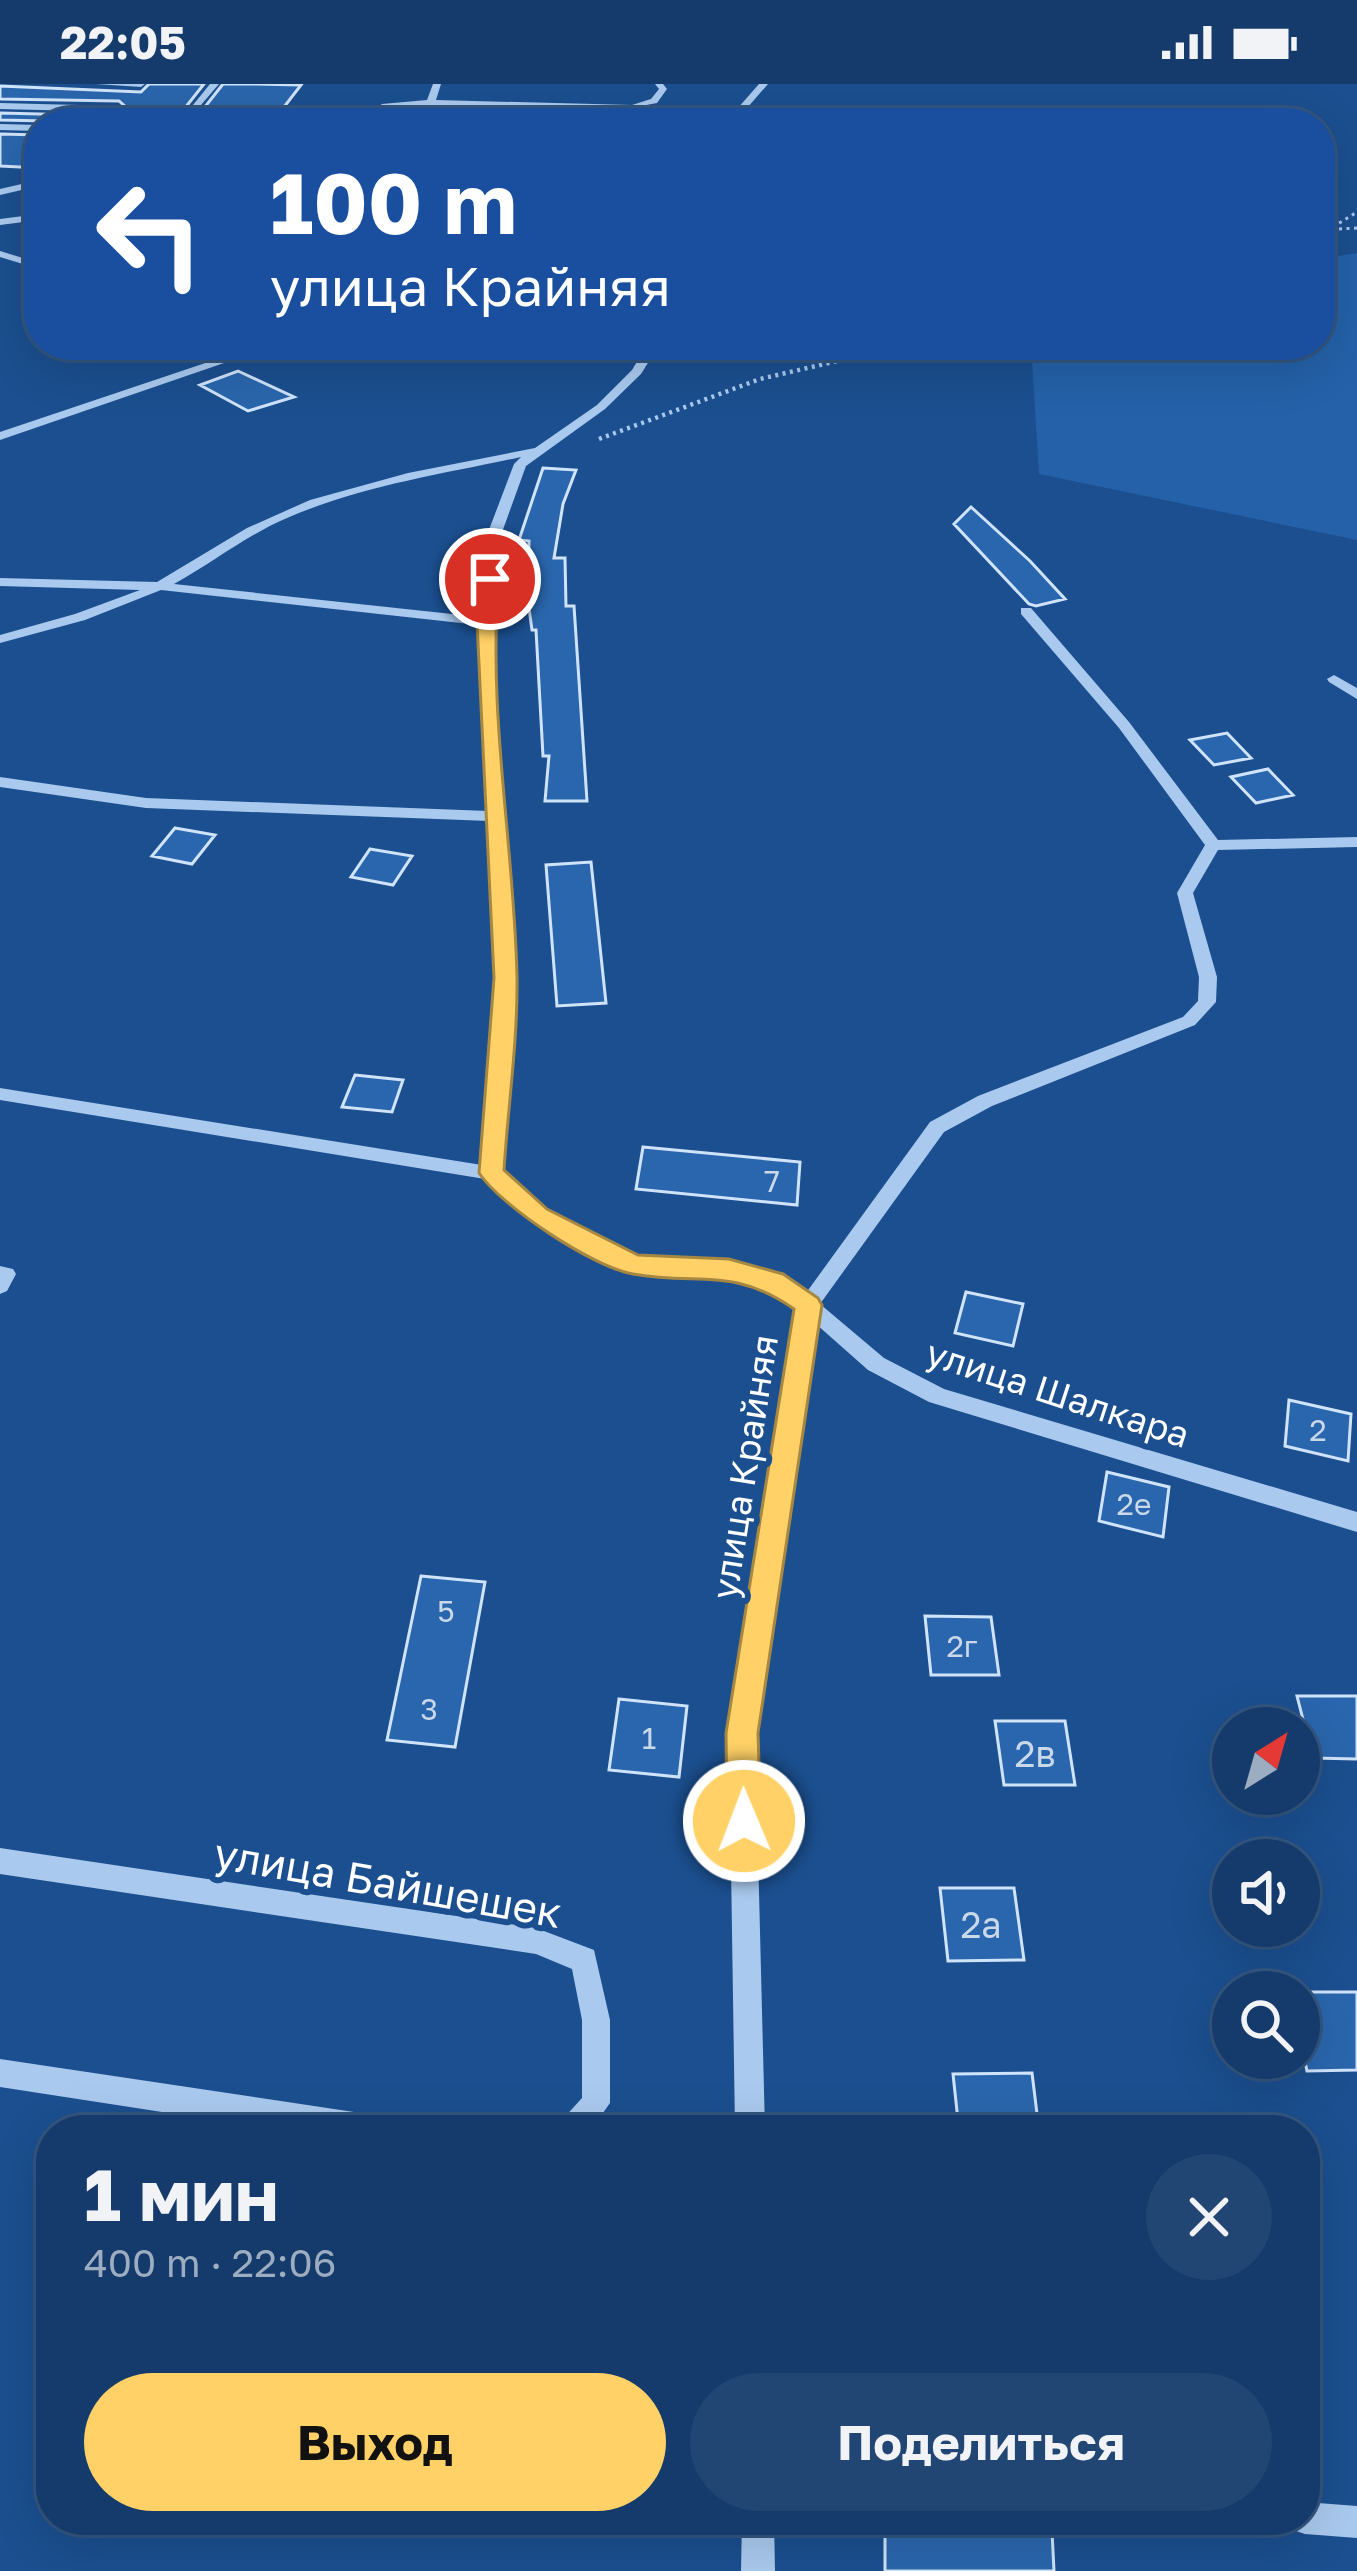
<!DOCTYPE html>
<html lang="ru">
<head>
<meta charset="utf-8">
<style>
	:root { --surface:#143b6b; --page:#214673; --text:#f1f3f6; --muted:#9dadc1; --line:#33557e; --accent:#ffd166 }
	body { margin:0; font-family:"Golos Text",sans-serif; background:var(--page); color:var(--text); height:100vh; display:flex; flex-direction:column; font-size:45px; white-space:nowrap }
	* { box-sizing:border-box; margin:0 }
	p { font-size:39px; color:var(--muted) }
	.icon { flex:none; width:66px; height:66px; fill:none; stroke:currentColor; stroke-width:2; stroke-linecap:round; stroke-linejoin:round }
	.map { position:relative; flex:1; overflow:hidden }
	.drawer { position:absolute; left:36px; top:2031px; width:1284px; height:420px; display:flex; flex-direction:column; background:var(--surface); border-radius:48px; box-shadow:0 12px 48px #0002,0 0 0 3px var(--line) }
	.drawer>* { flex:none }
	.top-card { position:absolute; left:24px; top:24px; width:1311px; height:252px; border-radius:48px; box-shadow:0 12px 48px #0002,0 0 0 3px var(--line); background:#1a4fa0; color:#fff; overflow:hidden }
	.needle { width:78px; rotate:37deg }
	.tools { position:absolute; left:1212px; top:1623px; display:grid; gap:24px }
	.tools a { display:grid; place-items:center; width:108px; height:108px; border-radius:50%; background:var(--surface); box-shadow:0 12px 48px #0002,0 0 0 3px var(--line); font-size:60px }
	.pin { position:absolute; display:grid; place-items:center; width:102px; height:102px; color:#fff; margin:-51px; border:6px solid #fff; border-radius:50%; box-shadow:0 3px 12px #0007 }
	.me { position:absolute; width:132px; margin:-66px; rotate:359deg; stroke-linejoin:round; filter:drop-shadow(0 0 9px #0008) }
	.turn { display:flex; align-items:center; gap:42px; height:252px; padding:0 48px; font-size:54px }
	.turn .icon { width:156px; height:156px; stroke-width:2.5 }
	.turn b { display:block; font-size:84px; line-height:102px }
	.round { display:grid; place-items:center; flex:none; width:126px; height:126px; border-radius:63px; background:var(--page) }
	.headline { display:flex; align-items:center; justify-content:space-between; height:204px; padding:0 48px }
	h1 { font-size:72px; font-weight:700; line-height:90px }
	.button { display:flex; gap:24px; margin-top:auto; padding:24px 48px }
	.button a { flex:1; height:138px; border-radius:72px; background:var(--accent); color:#111; font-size:48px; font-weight:700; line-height:138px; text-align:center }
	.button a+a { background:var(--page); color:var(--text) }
	.status { display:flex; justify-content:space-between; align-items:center; height:84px; padding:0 60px; background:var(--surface); direction:ltr }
	.status svg { height:33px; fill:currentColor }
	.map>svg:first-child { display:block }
	.green { fill:#2461a8 }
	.building { fill:#2a66ad; stroke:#cfe3fa; stroke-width:3 }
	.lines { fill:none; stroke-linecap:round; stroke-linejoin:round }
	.path-far1 { stroke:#a9c9ee; stroke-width:3; stroke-dasharray:3 4.5; stroke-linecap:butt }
	.path { stroke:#a9c9ee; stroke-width:4.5; stroke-dasharray:3 4.5; stroke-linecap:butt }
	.minor { fill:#a9c9ee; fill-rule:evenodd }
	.route { fill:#ffd166; stroke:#a68842; stroke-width:3 }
	.labels { text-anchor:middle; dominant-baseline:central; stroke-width:12; stroke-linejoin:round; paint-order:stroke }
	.number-label { font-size:30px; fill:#cad9ea }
	.street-label { font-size:36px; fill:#fff; stroke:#1b4f8f }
	.near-number-label { font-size:36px; fill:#cad9ea }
	.near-street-label { font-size:42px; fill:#fff; stroke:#1b4f8f }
</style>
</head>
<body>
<div class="status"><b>22:05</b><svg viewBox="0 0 49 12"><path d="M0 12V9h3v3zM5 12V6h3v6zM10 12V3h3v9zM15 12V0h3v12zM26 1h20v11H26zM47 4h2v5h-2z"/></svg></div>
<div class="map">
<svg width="1357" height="2487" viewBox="0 0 1357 2487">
	<rect width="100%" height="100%" fill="#1b4f8f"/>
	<!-- green -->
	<path class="green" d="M1357,169v287l-318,-66 -8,-129h289v-86z"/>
	<!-- building -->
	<path class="building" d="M149,0h55l-23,29 -31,-1 -9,11 -141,-3v-7l119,3 9,-7 -9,-8 -119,-2v-13l141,6z
		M223,0h33l45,1 -20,26 -77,-3z
		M0,50l39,1v33l-39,-2z
		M238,287l56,26 -46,14 -48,-26z
		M543,384l33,2 -13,34 -9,54h11l1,48h8l13,195h-42l4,-45h-6l-7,-126h-4l-4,-29 1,-60 -10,-1z
		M971,423l59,54 35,38 -29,7 -7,-2 -75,-80z
		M1227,649l24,25 -37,7 -24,-25z
		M1268,685l25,26 -37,8 -25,-26z
		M175,744l40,7 -23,29 -40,-8z
		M370,765l42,7 -19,29 -42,-8z
		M591,778l15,141 -49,3 -11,-141z
		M355,991l48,5 -11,32 -50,-5z
		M643,1063l157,15 -3,43 -161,-16z
		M966,1208l57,12 -10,42 -58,-13z
		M1289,1316l62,14 -3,47 -63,-15z
		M1107,1388l62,15 -6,50 -64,-16z
		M421,1492l64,6 -30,165 -68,-7z
		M925,1532l66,1 8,58h-68z
		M1297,1612h60v63l-44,-1z
		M619,1615l68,7 -8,71 -70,-7z
		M995,1637h70l10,64h-71z
		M940,1804h74l10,72 -76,1z
		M1299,1908h58v78l-50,1 -8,-37z
		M1032,1989l7,57h-80l-6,-56z
		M885,2436h66l101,11 2,40h-169z"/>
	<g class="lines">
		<!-- path-far1 -->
		<path class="path-far1" d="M1339,145l18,-1
			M1320,151l37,-23"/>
		<!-- path -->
		<path class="path" d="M599,355l161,-60 146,-34"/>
		<!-- minor -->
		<path class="minor" d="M96,0h49l-4,3z
			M210,0h9l-24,28 115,5 -4,3 -116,-3 -10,4z
			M433,0h8l-5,16 196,5 19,-6 8,-10 -4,-5h8l4,5 -10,14 -16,3 89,11 29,-33h9l-34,39 -111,-14 -190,-4 -22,18h-9l20,-18c-13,0 -28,0 -39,7 -12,6 -14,11 -27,11l26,-19 45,-4z
			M0,19l119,3 4,3 -4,3 -119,-3z
			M0,40l39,1v6l-39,-1z
			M39,96v6l-39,9v-6z
			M39,130v6l-39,5v-6z
			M0,167l39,12v6l-39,-12z
			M259,261h17l-276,95v-8z
			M647,261h12l-18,29 -36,35 -79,57 -25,69 -8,87 21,356 -13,193 43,39 93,48 92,3 51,15 26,17 124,-171 48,-26 205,-79 15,-16 1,-24 -22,-84 28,-48 -86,-117 -98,-114v-6h10l98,114 89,118 139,-3v10l-139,3 -25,43 24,84 -1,25 -21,23 -203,81 -48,26 -124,172 64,54 60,31 413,123v20l-428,-130 -61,-32 -52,-46 -61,409 10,397h-30l-6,-397 68,-425 -31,-21 -37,-10 -102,-7 -97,-50 -45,-41 -485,-79v-12l482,77 14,-187 -7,-157 -343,-13 -146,-21v-10l146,21 342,13 -9,-186 -318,-35 -76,30 -85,23v-8l75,-21 65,-24 -140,-4v-8l157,4 90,-54 63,-28 98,-27 127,-25 62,-43 35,-35zM521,373l-7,7 -27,71 -7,82 -306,-33c38,-21 73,-49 113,-66 74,-32 156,-44 234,-61z
			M1334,591l23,13v11l-28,-17 -2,-3z
			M0,1182l13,3 3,5 -9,17 -7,3z
			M0,1764l536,80 58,22 16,70v83l-19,27h-34l5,-10 20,-22v-78l-10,-51 -36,-15 -536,-80z
			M0,1975l374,56 10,5 5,10h-110l-279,-43z
			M1305,2418l52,4v32l-52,-4 -12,-4 -4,-10h16z
			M742,2436h32l1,51h-34z"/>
	</g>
	<!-- route -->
	<path class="route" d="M484,491l15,4c-12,132 15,265 18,397 1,64 -9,130 -13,194l43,39 91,46 91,4 54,15 35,24 4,7 -64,428 3,88 -5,12 -12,4 -12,-4 -5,-12 -1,-88 68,-424c-62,-43 -94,-23 -161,-35 -40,-7 -131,-67 -154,-101l15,-195 -17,-356z"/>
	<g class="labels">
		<!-- number labels -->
		<g class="number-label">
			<text x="772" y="1097">7</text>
			<text x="1318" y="1346">2</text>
			<text x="1134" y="1420">2е</text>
			<text x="446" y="1527">5</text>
			<text x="962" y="1562">2г</text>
			<text x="429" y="1625">3</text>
			<text x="649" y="1654">1</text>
		</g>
		<!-- street labels -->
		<g class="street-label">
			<text transform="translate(1058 1309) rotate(18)">улица Шалкара</text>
			<text transform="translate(744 1383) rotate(-81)">улица Крайняя</text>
		</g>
		<!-- near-number labels -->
		<g class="near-number-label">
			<text x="1035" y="1669">2в</text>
			<text x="981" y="1840">2а</text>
		</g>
		<!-- near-street labels -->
		<g class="near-street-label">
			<text transform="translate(388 1798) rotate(10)">улица Байшешек</text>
		</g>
	</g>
</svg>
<div class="tools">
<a><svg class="needle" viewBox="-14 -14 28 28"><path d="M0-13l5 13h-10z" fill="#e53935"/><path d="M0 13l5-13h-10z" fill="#9dadc1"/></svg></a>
<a><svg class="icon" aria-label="sound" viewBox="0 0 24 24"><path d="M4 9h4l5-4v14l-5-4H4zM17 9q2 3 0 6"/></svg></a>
<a><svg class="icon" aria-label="search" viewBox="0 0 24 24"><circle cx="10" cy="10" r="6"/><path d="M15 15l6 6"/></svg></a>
</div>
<div class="pin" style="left:490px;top:495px;background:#d93025"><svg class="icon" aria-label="arrive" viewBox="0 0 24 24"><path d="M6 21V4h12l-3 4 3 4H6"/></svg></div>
<svg class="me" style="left:744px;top:1737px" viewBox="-20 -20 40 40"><circle r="17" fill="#ffd166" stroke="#fff" stroke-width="3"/><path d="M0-11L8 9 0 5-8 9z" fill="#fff"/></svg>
<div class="top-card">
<div class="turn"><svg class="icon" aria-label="left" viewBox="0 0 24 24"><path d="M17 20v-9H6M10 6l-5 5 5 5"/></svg><div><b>100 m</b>улица Крайняя</div></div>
</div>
<section class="drawer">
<div class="headline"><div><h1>1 мин</h1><p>400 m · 22:06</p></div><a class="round"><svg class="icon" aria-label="close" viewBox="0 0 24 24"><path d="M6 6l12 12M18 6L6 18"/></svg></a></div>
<div class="button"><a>Выход</a><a>Поделиться</a></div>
</section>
</div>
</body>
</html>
